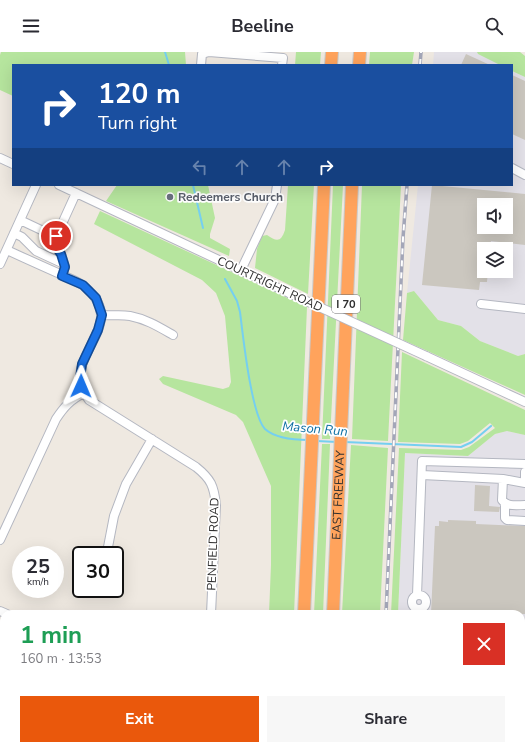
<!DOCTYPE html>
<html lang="en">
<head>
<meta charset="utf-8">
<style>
	:root { --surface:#fff; --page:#f7f7f7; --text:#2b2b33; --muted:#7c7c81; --accent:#ea580c }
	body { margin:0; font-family:"Nunito Sans",sans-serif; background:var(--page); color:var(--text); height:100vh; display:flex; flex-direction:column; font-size:15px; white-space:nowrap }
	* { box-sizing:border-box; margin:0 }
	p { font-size:13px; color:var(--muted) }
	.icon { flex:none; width:22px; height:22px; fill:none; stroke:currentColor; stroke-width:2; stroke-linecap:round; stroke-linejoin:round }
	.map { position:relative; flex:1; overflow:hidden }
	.panel { position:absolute; left:0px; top:558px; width:525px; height:140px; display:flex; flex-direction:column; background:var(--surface); border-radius:12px 12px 0 0; box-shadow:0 4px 16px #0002 }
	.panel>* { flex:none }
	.hud { position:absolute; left:12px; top:12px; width:501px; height:122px; border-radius:0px; box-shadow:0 4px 16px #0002; background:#1a4fa0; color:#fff; overflow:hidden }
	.fabs { position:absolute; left:477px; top:146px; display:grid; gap:8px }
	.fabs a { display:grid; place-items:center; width:36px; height:36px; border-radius:0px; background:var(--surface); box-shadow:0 4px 16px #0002; font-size:20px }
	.speed { position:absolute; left:12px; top:494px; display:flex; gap:8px; font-size:20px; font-weight:700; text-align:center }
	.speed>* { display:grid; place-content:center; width:52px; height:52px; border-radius:50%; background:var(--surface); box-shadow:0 4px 16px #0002; line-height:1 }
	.speed small { font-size:10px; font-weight:400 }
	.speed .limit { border:2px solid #111; border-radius:6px; background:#fff; color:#111 }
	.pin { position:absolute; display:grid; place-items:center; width:34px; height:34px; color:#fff; margin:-17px; border:2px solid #fff; border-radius:50%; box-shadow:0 1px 4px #0007 }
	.me { position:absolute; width:44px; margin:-22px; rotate:1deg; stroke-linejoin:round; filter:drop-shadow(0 0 3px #0008) }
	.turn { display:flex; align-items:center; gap:14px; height:84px; padding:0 20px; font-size:18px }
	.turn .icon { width:52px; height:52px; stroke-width:2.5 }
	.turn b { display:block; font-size:28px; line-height:34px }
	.lanes { display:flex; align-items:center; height:38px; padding:0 20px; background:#0003; justify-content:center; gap:20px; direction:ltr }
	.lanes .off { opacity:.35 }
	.round { display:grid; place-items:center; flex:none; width:42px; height:42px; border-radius:0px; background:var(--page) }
	.summary { display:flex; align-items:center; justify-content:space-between; height:68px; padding:0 20px }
	h1 { font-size:24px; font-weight:700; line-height:30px; color:#1e9e55 }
	.cta { display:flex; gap:8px; margin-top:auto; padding:8px 20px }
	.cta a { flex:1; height:46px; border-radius:0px; background:var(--accent); color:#fff; font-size:16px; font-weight:700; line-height:46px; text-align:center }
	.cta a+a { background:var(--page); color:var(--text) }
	header { display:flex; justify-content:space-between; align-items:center; height:52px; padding:0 20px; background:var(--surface); font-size:18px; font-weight:700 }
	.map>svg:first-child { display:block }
	.industrial { fill:#e3e1e8; fill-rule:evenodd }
	.green { fill:#b6e59e }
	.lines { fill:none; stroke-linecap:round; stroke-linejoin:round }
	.stream { stroke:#75cff0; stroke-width:2 }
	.building { fill:#cbc7bf; fill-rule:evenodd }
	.minor-casing { stroke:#b4b7c1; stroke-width:10 }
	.highway-casing { stroke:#c9c9c9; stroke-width:14 }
	.minor { stroke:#fff; stroke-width:8 }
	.highway { stroke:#ffa35c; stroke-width:12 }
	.rail-casing { stroke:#a3a6b8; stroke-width:3.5 }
	.rail { stroke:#fff; stroke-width:2; stroke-dasharray:6; stroke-linecap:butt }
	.minor-bridge-casing { stroke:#b4b7c1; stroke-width:10; stroke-linecap:butt }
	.minor-bridge { stroke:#fff; stroke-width:8 }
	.route-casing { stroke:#114b97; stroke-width:10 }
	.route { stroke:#1a73e8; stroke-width:7 }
	.worship-dot { fill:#6b7280; stroke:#fff; stroke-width:1.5 }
	.labels { text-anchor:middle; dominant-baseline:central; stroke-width:3.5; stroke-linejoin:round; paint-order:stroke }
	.shield { fill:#fff; stroke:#6d6d6d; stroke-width:1 }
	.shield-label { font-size:11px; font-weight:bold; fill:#2e2e2e }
	.worship-label { font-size:12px; font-weight:bold; fill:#5b616d; stroke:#fff; text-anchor:start }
	.street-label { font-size:12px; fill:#2e2e2e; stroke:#fff }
	.water-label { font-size:13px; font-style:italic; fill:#0d6fa3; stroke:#fff }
</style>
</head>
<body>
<header><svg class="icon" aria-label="menu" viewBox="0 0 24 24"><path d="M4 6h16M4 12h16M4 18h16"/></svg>Beeline<svg class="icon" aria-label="search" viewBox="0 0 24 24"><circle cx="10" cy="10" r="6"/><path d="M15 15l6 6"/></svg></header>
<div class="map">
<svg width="525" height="698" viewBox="0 0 525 698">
	<rect width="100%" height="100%" fill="#efe9e1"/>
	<!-- industrial -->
	<path class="industrial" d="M434,0h43l23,13h-67z
		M512,19l13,6v277l-7,2 -38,-15 -19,-15 -23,-6 -24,-29 -7,2 11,-108h94zM484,153h22v22h-22zM484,197h22v22h-22z
		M507,379l18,4v315h-127l-1,-4h124v-132h-123l7,-161 63,3 27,-22z"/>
	<!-- green -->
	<path class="green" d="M1,0h184l1,13h-173v31l-13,-6v-35z
		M296,0h25l-1,13h-25z
		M370,0h44l-2,13h-43z
		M477,0h43l5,4v21l-13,-6v-6h-12l-22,-11z
		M117,133h91l7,33 -5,16v4l20,11 -1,7 -123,-55z
		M288,133h26l-6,109 -53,-26 2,-19 5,-13 5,-1c10,7 14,7 18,-5z
		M333,133h10l-13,254h-8z
		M362,133h39l-13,256 -36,-2z
		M100,159l207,96 -13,307h-25l2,-49v-79l-28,-64 -7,-7 -73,-31 -4,-5 4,-3 60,13 6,-2 2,-5 -6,-66 -9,-23 -14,-13 -108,-56z
		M414,239l24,29 23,6 19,15 38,15 7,-2v41l-122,-55 4,-47z
		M402,300l123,58v25l-18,-4 -12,3 -27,22 -63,-3 -7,161h-7l8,-166 62,2 8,-3 26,-19 -5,-5 -22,18 -8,3 -62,-2z
		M322,392h8l-7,170h-9z
		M351,393l37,3 -8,166h-38z"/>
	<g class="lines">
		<!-- stream -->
		<path class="stream" d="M165,0l4,13
			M193,133l10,43
			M225,227l12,22 3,11c3,23 11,102 25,117 11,10 30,11 44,11
			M317,389l20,1
			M345,390l116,5 11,-5 19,-16"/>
	</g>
	<!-- building -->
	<path class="building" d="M466,2l24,11h-29z
		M512,23l13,6v59l-13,-6z
		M432,133l93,9v51l-34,-4 -1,8h-6v22h4l-1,11h-7l-1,8 -57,-5zM484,153h22v22h-22z
		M475,433l15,1 -1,20 11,1 -1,5 -25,-1z
		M448,468l28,1v3l49,2v88h-94l4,-88h4v-5l9,1z"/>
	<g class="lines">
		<defs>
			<path id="minor" d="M201,13l1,-11 7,-2 74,6 -1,7
				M0,106l13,6
				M512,116l13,7
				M59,133l230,108
				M20,168l36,17 20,-44
				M14,181l8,4 14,14 28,13
				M56,185l1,11 4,6 4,13 -3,8
				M7,198c17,8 35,16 53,24 8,4 18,7 25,13 48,40 -30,71 4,113l107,67c15,12 18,19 20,38l-5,109
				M0,212l36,-79
				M241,218l34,-71 2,-14
				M481,252l44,5
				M102,263c9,0 19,0 28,1 16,3 29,11 43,19
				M426,304l99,46
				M525,420v11
				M422,423l81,4 -1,21c5,7 15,5 23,5
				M503,427l22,4
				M505,452v14l2,2 18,1
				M0,488l56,-121c8,-12 14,-19 28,-26
				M108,495l6,-31 12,-32 26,-45
				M412 550a7 7 0 1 1 14 0a7 7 0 1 1-14 0Z
				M417,543l5,-134 103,3
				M0,559l7,3
				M521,665l4,-15
				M57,694l9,4
				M205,698v-4
				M436,698v-4
				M514,698v-4"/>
			<g id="highway">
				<path d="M331,13l1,-13"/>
				<path d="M359,13l1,-13"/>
				<path d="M304,562l20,-429"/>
				<path id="s1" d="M333,562l19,-429"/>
				<path d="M298,698v-4"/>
				<path d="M326,698l1,-4"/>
			</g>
		</defs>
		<!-- minor casing -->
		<use href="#minor" class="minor-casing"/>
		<!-- highway casing -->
		<use href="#highway" class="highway-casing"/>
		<!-- minor -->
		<use href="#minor" class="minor"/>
		<!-- highway -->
		<use href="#highway" class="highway"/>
		<defs>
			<path id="rail" d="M420,13l1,-13
				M386,562l17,-376 4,-53
				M380,698v-4"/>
		</defs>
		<!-- rail casing -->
		<use href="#rail" class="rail-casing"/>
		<!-- rail -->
		<use href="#rail" class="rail"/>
		<defs>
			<path id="minor-bridge" d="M289,241l137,63"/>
		</defs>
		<!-- minor-bridge casing -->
		<use href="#minor-bridge" class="minor-bridge-casing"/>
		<!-- minor-bridge -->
		<use href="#minor-bridge" class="minor-bridge"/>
	</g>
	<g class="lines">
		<defs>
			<path id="route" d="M56,184l1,12 4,6 4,13 -3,9 21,9 13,13 6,17 -4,15 -16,34 -2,15 1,7"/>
		</defs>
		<!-- route casing -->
		<use href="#route" class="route-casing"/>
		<!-- route -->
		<use href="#route" class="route"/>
	</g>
	<!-- markers -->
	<circle class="worship-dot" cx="170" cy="145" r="4"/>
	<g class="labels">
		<!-- shield labels -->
		<rect class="shield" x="332" y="243" width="28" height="18" rx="3"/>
		<g class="shield-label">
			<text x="346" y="252">I 70</text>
		</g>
		<!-- worship labels -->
		<g class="worship-label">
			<text x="178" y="145">Redeemers Church</text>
		</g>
		<!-- street labels -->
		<g class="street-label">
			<text transform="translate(270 232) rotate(25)">COURTRIGHT ROAD</text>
			<text stroke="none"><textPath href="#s1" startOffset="119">EAST FREEWAY</textPath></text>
			<text transform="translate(213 492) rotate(-88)">PENFIELD ROAD</text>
		</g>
		<!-- water labels -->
		<g class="water-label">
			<text transform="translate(315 377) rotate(5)">Mason Run</text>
		</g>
	</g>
</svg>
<div class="fabs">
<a><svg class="icon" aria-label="sound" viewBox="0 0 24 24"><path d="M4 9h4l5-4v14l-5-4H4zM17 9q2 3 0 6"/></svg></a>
<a><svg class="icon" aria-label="layers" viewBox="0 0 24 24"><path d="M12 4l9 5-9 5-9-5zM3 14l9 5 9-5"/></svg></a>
</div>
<div class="speed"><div>25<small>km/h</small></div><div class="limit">30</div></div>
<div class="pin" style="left:56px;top:184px;background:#d93025"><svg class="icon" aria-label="arrive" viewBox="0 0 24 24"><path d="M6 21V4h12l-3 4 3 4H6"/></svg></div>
<svg class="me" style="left:81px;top:334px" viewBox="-20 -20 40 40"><path d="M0-17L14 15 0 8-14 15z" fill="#1a73e8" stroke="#fff" stroke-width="4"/></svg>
<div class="hud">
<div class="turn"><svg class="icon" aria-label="right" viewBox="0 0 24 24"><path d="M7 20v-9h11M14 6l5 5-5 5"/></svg><div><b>120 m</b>Turn right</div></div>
<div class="lanes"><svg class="icon off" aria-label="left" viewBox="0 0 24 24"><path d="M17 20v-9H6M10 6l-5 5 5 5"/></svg><svg class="icon off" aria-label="ahead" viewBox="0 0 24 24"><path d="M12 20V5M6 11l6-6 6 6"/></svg><svg class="icon off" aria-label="ahead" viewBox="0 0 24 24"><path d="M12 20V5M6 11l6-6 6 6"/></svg><svg class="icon" aria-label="right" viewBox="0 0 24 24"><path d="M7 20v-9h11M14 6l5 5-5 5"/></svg></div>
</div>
<section class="panel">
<div class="summary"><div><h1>1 min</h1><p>160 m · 13:53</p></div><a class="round" style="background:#d93025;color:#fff"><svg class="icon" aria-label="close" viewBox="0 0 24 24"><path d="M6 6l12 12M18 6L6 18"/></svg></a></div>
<div class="cta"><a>Exit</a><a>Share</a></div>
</section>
</div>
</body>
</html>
